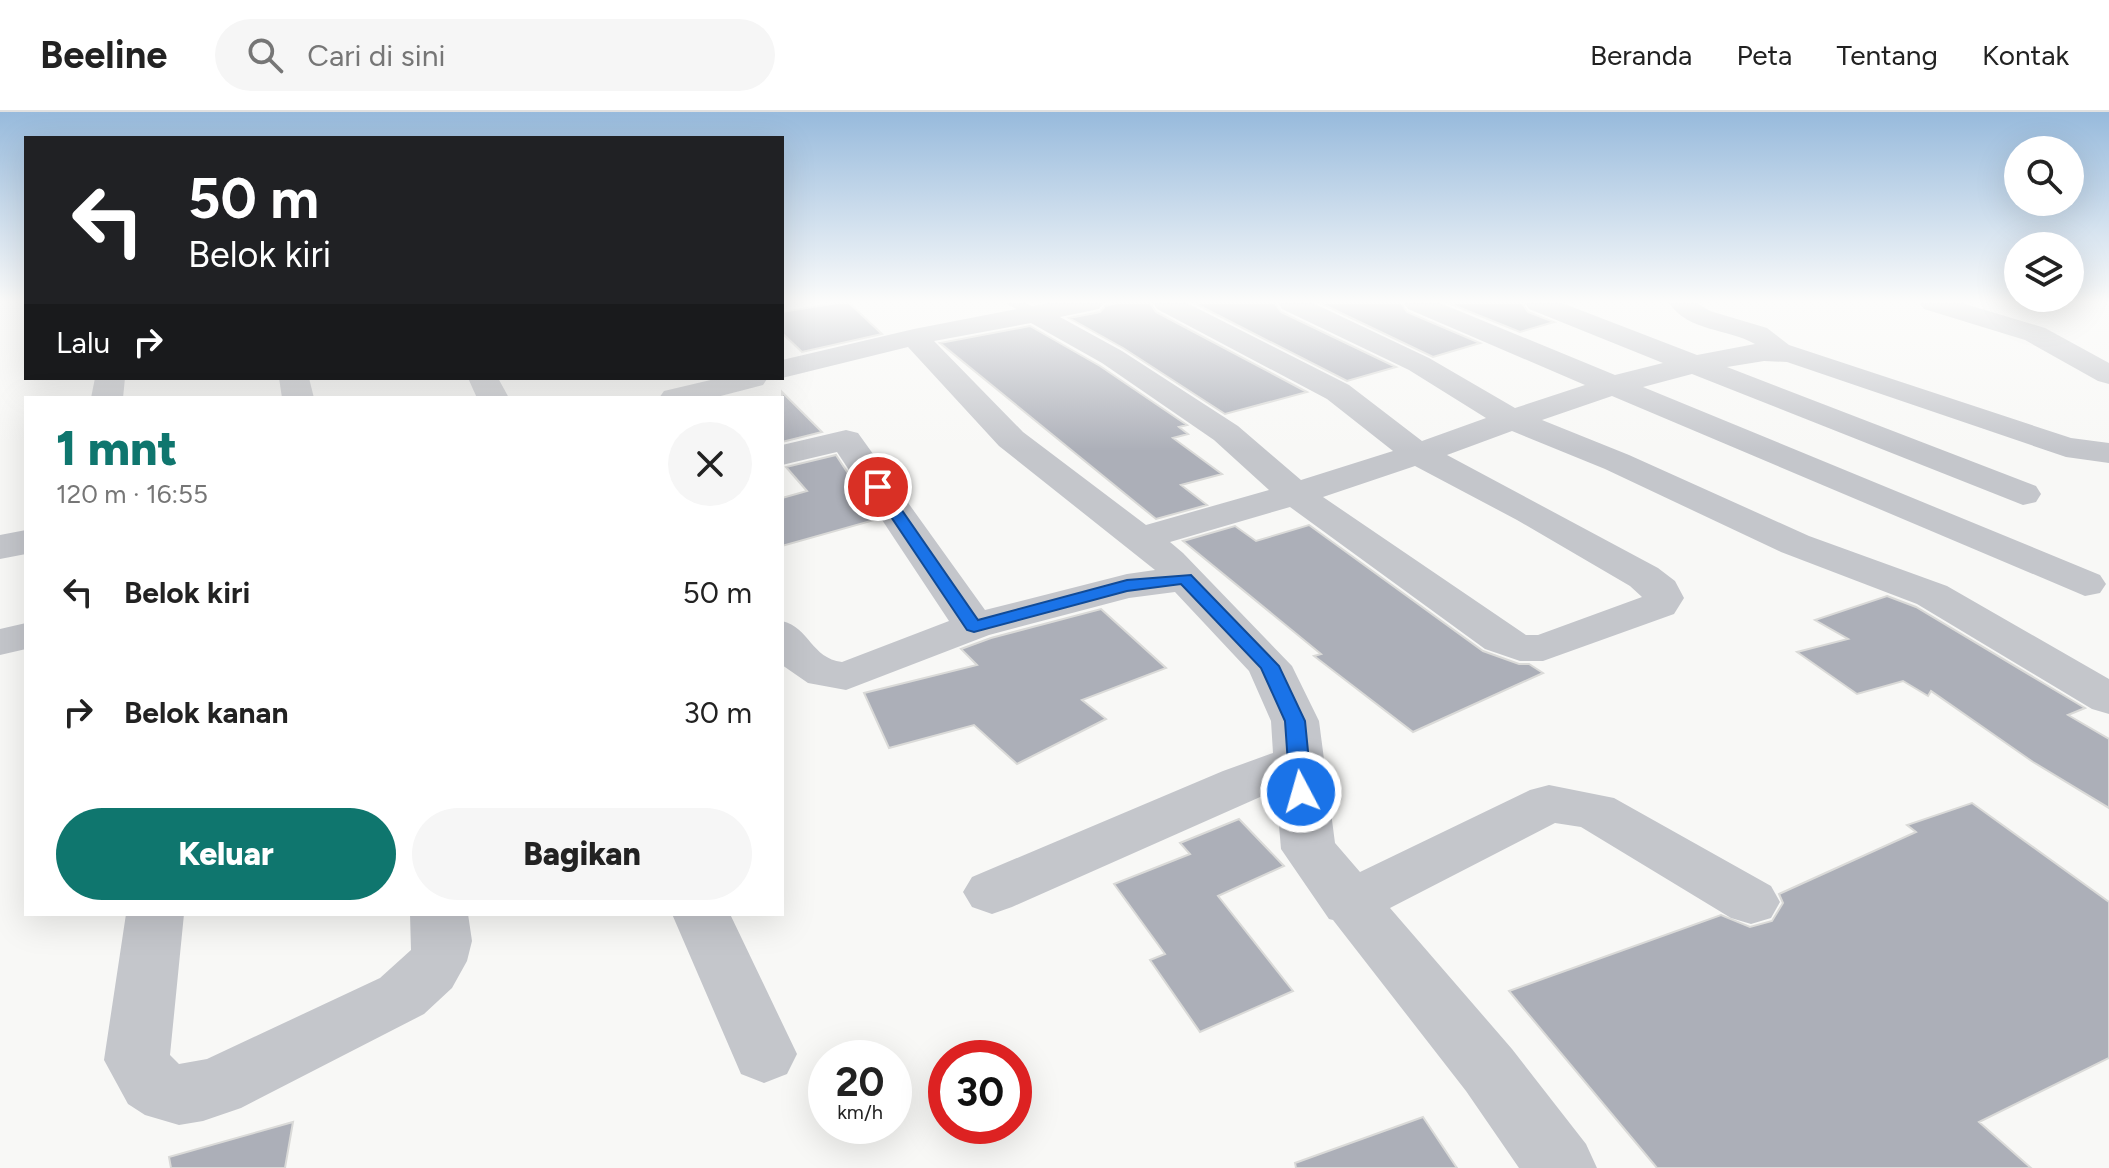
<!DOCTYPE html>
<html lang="id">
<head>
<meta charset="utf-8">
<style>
	:root { --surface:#fff; --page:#f6f6f6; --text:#222; --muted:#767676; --line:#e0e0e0; --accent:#0f766e }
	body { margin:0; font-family:Figtree,sans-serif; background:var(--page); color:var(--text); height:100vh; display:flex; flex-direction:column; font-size:30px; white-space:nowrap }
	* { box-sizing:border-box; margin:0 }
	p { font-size:26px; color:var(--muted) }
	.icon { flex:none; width:44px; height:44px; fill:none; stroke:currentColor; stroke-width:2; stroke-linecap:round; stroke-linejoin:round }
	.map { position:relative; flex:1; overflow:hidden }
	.drawer { position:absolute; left:24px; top:284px; width:760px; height:520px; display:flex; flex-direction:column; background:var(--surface); border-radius:0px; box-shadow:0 8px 32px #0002 }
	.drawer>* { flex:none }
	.guide { position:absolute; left:24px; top:24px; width:760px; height:244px; border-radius:0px; box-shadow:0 8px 32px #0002; background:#202124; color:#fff; overflow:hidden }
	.controls { position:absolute; left:2004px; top:24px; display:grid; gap:16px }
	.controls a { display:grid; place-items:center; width:80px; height:80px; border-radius:50%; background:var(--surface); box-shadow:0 8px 32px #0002; font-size:40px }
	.speed { position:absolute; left:808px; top:928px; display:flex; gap:16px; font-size:40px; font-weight:700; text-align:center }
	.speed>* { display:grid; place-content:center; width:104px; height:104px; border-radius:50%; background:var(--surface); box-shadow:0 8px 32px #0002; line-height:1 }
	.speed small { font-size:20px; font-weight:400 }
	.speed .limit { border:12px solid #d22; background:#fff; color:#111 }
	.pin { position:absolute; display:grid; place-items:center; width:68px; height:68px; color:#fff; margin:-34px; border:4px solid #fff; border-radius:50%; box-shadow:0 2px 8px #0007 }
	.me { position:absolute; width:88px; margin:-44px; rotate:354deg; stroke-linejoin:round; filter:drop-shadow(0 0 6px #0008) }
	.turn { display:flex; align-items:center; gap:28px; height:168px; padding:0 32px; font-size:36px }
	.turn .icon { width:104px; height:104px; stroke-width:2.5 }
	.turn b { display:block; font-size:56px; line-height:68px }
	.then { display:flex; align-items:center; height:76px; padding:0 32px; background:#0003; gap:16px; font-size:30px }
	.round { display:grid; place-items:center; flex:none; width:84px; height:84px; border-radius:42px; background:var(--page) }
	.summary { display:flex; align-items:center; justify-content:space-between; height:136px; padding:0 32px }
	h1 { font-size:48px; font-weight:800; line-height:60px; color:var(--accent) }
	.button { display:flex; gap:16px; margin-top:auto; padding:16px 32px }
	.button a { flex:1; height:92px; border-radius:48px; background:var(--accent); color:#fff; font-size:32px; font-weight:800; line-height:92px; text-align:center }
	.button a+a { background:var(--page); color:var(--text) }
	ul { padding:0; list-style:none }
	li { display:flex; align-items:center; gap:24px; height:120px; padding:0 32px }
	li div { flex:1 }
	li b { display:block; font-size:30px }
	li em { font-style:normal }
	header { display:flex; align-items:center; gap:48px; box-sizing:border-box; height:112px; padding:0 40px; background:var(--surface); border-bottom:2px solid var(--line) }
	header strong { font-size:38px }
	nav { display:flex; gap:44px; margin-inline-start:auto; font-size:28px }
	.search { width:560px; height:72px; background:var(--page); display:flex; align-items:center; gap:20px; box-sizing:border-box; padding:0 28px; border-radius:44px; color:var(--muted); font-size:30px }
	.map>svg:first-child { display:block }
	.building { fill:#acafb8; stroke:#dadad8; stroke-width:2 }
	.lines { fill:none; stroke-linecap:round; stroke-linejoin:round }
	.lane { fill:#c4c6cb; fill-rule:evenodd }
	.street { fill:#c4c6cb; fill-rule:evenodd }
	.route { fill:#1a73e8; stroke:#114b97; stroke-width:2 }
</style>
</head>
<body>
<header>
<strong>Beeline</strong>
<div class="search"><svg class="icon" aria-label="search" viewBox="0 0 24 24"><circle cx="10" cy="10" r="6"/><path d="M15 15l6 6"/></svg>Cari di sini</div>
<nav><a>Beranda</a><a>Peta</a><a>Tentang</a><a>Kontak</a></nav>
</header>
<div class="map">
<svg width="2109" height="1056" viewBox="0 0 2109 1056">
	<rect width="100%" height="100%" fill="#f8f8f6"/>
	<!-- building -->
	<path class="building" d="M837,191h12l33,31 -80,18 -20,-19v-21z
		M1117,191h33l6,9 151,80 -82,22 -102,-66 -54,-30 31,-6 5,-6z
		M1194,191h81l6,9 115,55 -49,14z
		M1320,191h81l6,9 73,31 -47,14z
		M1448,191h74l6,9 26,10 -34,10z
		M1030,214l70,40 87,59 -8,2 9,7 -15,4 49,36 -41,11 26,20 -51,14 -216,-176z
		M782,280l40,40 -40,10z
		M836,343l42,64 -96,27v-48l25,-7 -21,-24z
		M1309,413l174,126 36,13h10l14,9 -130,59 -99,-76 7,-2 -138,-113 52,-15 21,15z
		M1887,484l29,11 169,101 -17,7 41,24v69l-76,-46 -102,-71 -3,5 -25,-15 -46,13 -60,-42 51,-13 -33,-19z
		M1101,497l65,59 -84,32 24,19 -89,45 -43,-39 -85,23 -25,-55 113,-28 -16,-16 30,-11z
		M1972,691l137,99v156l-130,64 52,46h-374l-148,-177 212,-76 29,12 22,-6 11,-18 -4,-9 137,-62 -9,-7z
		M1239,707l45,47 -66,30 75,95 -93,41 -50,-72 15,-6 -51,-70 76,-30 -10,-11z
		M1423,1005l34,51h-161l-1,-5z
		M293,1010l-8,46h-114l-2,-11z"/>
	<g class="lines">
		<!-- lane -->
		<path class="lane" d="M1005,191h22l14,9 -9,5z"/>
		<!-- street -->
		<path class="street" d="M1048,191h55l-4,6 -39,8 62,34 116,75 63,54 92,-29 -66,-52 -170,-90 -4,-6h34l162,82 73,56 64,-23 -77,-48 -127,-61 -4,-6h35l116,55 86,50 70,-23 -177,-76 -4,-6h36l175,72 48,-12 -134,-54 -4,-6h37l135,52 58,-11c-28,-16 -66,-12 -86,-41h28l13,8 57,17 22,17 282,93 38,5v20l-43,-6 -279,-95 -23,-1 -37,6 309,119 5,8 -5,8 -13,3 -331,-131 -49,13 457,188 6,9 -6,9 -15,3 -473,-200 -70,24 87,35 180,81 138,50 162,93v35l-17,-5 -175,-105 -136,-52 -176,-83 -93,-38 -65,24 211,113 17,13 9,17 -10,16 -131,47h-23l-35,-12 -195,-142 -120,35 13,11 109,113 27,55 16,122 25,29 170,-82 19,-5 65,13 157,88 9,16 -9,16 -20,6 -20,-6 -150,-91 -26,-4 -165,85 122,141 74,95 11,24h-78l-53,-77 -133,-171 -4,-1 -48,-70 -5,-59 -264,117 -20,7 -20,-7 -9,-15 9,-15 251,-106 50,-18 -2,-32 -22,-50 -74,-79 -46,6 -140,37 -143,55 -38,-7 -26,-18v-44c28,7 29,37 60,41l107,-41 -112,-169 -55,13v-20l64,-15 12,3 127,177 142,-36 28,-4 -156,-124 -91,-99 -126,31v-18l132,-31zM1031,211l71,40 112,77 55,50 -123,35 -123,-93 -89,-91zM1415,354l102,54 113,66 12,11 -104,38h-12l-203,-138z
			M1920,191h42l83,25 64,35v21l-11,-3 -73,-41 -101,-31z
			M95,266h30l-2,20h-32z
			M279,266h30l5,20h-32z
			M468,266h30l11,20h-32z
			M719,266l48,1 -4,6 -50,13h-54l5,-7z
			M26,418v24l-26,5v-24z
			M26,511v26l-26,6v-26z
			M126,802h58l-14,141 9,9 28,-5 173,-81 31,-28 -1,-36h58l4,27 -5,20 -15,27 -28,26 -183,94 -38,13 -24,4 -34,-10 -17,-11 -24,-44z
			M672,802h58l67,140 -10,20 -23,9 -23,-9z"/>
	</g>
	<!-- sky -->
	<linearGradient id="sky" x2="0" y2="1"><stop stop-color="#97badc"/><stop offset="0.56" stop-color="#fcfcfb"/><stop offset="1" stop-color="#fcfcfb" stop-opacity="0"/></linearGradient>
	<rect width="2109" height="339" fill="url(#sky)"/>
	<!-- route -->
	<path class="route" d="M878,370l5,1 95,137 149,-40 64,-5 88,91 26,55 7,71 -3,5h-15l-4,-5 -5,-71 -24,-53 -80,-84 -54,7 -153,41 -7,-2 -96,-143z"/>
</svg>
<div class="controls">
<a><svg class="icon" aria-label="search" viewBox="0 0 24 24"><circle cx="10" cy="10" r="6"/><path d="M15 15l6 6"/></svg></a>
<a><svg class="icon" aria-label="layers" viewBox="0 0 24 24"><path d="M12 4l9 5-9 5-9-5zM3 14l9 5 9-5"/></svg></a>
</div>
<div class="speed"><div>20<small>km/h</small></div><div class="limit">30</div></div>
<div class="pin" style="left:878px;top:375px;background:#d93025"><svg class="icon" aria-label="arrive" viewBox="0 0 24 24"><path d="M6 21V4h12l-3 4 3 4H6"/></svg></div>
<svg class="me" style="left:1301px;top:680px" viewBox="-20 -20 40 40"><circle r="17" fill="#1a73e8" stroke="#fff" stroke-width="3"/><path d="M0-11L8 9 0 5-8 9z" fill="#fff"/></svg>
<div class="guide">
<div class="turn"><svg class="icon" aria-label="left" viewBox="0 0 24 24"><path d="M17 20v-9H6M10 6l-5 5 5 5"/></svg><div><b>50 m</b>Belok kiri</div></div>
<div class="then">Lalu<svg class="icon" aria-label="right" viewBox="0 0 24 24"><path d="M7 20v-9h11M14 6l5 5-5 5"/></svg></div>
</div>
<section class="drawer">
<div class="summary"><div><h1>1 mnt</h1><p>120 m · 16:55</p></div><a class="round"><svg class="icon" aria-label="close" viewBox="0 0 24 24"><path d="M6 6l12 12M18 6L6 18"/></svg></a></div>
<ul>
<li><svg class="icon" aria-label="left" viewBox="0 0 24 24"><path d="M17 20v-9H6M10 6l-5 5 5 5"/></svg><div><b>Belok kiri</b></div><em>50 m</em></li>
<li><svg class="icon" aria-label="right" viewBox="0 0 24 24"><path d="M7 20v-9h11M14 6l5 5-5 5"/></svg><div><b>Belok kanan</b></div><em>30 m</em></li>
</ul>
<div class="button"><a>Keluar</a><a>Bagikan</a></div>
</section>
</div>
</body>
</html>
